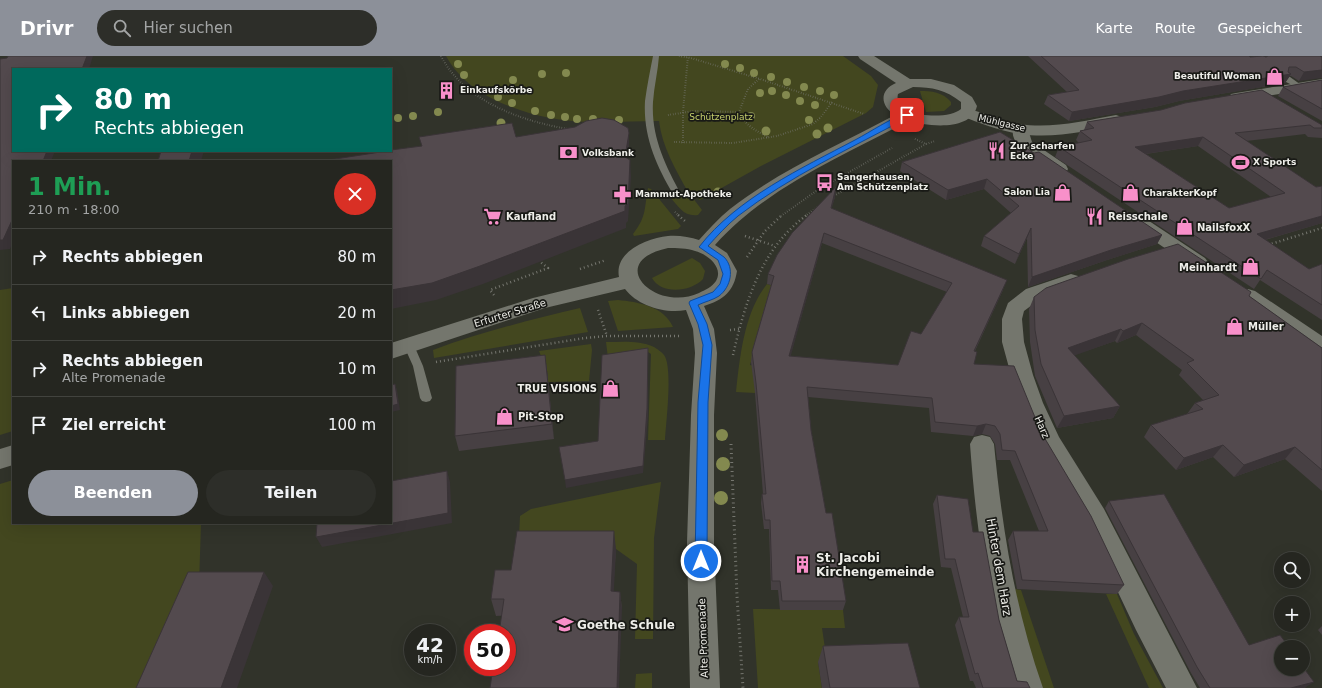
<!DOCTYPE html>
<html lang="de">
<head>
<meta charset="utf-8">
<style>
	:root { --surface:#252620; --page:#2d2e29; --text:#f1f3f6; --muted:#a3a5a5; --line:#42433e; --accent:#8c9099 }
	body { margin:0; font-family:"DejaVu Sans",sans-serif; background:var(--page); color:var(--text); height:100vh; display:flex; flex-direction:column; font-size:15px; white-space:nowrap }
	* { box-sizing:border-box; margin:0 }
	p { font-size:13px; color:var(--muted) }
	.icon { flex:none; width:22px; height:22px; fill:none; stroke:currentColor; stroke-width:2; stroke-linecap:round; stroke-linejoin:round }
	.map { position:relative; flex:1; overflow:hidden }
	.panel { position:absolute; left:12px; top:104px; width:380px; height:364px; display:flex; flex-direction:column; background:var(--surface); border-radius:0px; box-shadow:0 4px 16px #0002,0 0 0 1px var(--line) }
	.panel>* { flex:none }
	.banner { position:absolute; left:12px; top:12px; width:380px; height:84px; border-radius:0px; box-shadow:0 4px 16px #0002,0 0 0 1px var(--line); background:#00695c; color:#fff; overflow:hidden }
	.buttons { position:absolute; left:1274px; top:496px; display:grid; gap:8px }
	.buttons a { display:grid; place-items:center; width:36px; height:36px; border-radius:50%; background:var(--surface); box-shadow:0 4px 16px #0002,0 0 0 1px var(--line); font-size:20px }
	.speed { position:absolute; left:404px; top:568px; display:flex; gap:8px; font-size:20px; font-weight:700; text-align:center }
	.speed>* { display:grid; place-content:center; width:52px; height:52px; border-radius:50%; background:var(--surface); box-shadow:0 4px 16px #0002,0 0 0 1px var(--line); line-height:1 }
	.speed small { font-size:10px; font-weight:400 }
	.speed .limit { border:6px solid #d22; background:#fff; color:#111 }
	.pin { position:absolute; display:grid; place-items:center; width:34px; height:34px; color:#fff; margin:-17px; border-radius:8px; box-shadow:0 2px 6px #0006 }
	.me { position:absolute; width:44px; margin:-22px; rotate:0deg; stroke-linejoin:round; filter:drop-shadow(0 0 3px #0008) }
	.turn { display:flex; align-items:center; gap:14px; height:84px; padding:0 16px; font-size:18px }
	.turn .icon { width:52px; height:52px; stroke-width:2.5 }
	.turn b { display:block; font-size:28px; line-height:34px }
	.round { display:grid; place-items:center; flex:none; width:42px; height:42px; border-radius:21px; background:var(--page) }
	.summary { display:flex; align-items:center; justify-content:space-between; height:68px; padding:0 16px }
	h1 { font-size:24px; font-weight:700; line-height:30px; color:#1e9e55 }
	.primary-button { display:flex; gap:8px; margin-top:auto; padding:8px 16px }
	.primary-button a { flex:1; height:46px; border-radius:24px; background:var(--accent); color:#fff; font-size:16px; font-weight:700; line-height:46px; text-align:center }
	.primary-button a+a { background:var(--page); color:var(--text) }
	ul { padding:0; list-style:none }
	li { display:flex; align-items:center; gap:12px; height:56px; padding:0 16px; border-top:1px solid var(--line) }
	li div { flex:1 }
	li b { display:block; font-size:15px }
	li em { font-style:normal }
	header { display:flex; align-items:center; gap:24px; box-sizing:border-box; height:56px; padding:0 20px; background:var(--accent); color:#fff }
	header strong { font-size:19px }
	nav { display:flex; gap:22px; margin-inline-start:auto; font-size:14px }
	.search { width:280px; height:36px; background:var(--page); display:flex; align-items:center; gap:10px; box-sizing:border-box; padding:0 14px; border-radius:22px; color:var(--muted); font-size:15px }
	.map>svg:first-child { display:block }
	.green { fill:#43471f }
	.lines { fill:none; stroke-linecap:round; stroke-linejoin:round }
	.path-far2 { stroke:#767770; stroke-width:2; stroke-dasharray:0.5 2; stroke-linecap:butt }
	.path-far1 { stroke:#767770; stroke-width:2.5; stroke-dasharray:1 3; stroke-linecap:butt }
	.path { stroke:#767770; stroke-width:3; stroke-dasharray:1 3.5; stroke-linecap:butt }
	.service { fill:#74766d; fill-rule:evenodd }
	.minor { fill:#74766d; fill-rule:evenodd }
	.tertiary { fill:#74766d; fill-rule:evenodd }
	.secondary { fill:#74766d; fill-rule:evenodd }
	.tree { fill:#83894f }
	.wall { fill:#474043; fill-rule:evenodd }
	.shaded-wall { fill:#3a3437 }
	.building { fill:#534a4e; stroke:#3a3437; fill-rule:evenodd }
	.route { fill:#1a73e8; stroke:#114b97 }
	.labels { text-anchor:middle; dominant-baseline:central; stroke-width:3.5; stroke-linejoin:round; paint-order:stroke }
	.far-poi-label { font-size:9px; font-weight:bold; fill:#eeeee9; stroke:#191a16; text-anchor:start }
	.far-park-label { font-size:9px; fill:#c6d06d; stroke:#191a16 }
	.far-street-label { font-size:9px; fill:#eeeee9; stroke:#191a16 }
	.poi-label { font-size:10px; font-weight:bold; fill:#eeeee9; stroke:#191a16; text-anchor:start }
	.street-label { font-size:10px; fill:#eeeee9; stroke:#191a16 }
	.near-poi-label { font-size:12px; font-weight:bold; fill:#eeeee9; stroke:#191a16; text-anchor:start }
	.near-street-label { font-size:12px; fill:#eeeee9; stroke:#191a16 }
</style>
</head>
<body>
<header>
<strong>Drivr</strong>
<div class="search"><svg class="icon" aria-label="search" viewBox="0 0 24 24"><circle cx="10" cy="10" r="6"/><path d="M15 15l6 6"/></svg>Hier suchen</div>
<nav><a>Karte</a><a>Route</a><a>Gespeichert</a></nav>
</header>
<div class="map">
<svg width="1322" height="632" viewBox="0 0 1322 632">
	<rect width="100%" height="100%" fill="#31332a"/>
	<!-- green -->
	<path class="green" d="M446,0h397l28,20 7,9 -5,22 -7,6 -105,53 -61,34 -11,-7 13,17 -4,5c-14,2 -19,-8 -28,-18l18,-5c-12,-22 -26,-45 -29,-71 -35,0 -74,4 -109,-3 -39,-8 -84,-25 -104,-62z
		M920,35c11,0 23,1 31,11v3l-7,6 -18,1z
		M648,132l3,1 30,37 -3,3 -44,7 -1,-2c14,-18 11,-25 15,-46z
		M692,202l8,5 5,8 -2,8c-12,13 -42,16 -51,-1z
		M767,228l6,2 -23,79 8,2 -3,26 -19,-1c4,-36 8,-79 31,-108z
		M13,232v143l-13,4v-145z
		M618,244c20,2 46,6 55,27l-55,4 -10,-30z
		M580,252l8,24 -154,26 -1,-8c48,-18 97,-30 147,-42z
		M606,286c16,0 33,-2 48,5 3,2 8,5 10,8 9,12 2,68 1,85h-17l3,-86 -3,-2 -40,6z
		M591,288l1,6 -3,31 -41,1 -1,-11 -8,-20z
		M13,424v43h188l-2,63 -44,102h-155v-204z
		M661,426l-7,56 -1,101h-18l2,-75 -21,-15 -97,-12 1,-21 11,-7z
		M1015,533l6,1 33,98h-13l-21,-67z
		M1106,538h11l17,40 29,54h-14z
		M753,553l90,1 2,18h-23l5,34h-9l4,26h-64z
		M652,617v15h-17l1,-14z"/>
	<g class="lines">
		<!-- path-far2 -->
		<path class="path-far2" d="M441,0c23,45 80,65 127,73
			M679,0l12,2 69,21 104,35
			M759,23l-11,10 -9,23c6,14 18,19 30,26
			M668,59l26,-4 45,1
			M915,83l11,5 9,-3
			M674,86l59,1 44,-7 36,-12 8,-7 11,-15
			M683,87v-31l5,-56
			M832,141l94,-53
			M675,156l4,4
			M781,160l38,-27 73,-41
			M805,160l17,-12"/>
		<!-- path-far1 -->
		<path class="path-far1" d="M678,159l7,6
			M745,180l30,10
			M1268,189l54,-17
			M747,201l18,-26 17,-16
			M580,213l26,-9
			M494,239l-4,-5 58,-22 -10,-8
			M598,254l9,26
			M730,274l9,-1
			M733,299c12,-52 28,-107 74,-140
			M436,306l149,-24 21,-2h73"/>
		<!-- path -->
		<path class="path" d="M731,388l6,152 6,92"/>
		<!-- service -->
		<path class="service" d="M653,0h6c-1,15 -5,30 -6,46 -2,34 12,63 28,92l-4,3 -4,-3c-17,-29 -30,-58 -28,-93 2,-15 5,-30 8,-45z
			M1284,21h6l14,10 -4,2 -16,-8z
			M409,286l4,1 10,23 9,32 -2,3 -4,1 -4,-1 -2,-3 -7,-32 -9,-20 1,-3z"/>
		<!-- minor -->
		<path class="minor" d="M1021,68l6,2 5,16 34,23 2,4 -2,4 -6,1 -6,-1c-12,-9 -51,-30 -39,-47z
			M1137,160l6,1 62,41 3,4 -3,4 -7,2 -7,-2 -60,-41 -3,-4 3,-4z
			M1071,218l7,2 3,4 -3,4 -38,15 -16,12 -2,8 2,23 9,33 10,28 16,34 45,72 93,179h-31l-30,-58 -50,-105 -49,-84 -16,-38 -10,-28 -9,-33v-23l6,-16 18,-14z
			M1248,233l7,2 67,45v17l-8,-2 -73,-50 -3,-5 3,-5z
			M982,379l8,2 4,7c8,84 21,165 49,244h-30c-26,-80 -37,-161 -43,-244l4,-7z"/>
		<!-- tertiary -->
		<path class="tertiary" d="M1322,23v8l-86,14 -5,-1 -2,-3 2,-3 5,-1z
			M966,52c18,5 35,13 53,16 32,5 65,-3 97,-9l6,2 2,3 -2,3c-33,8 -69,16 -102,11 -20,-3 -40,-11 -59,-18l-3,-3 3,-3z"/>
		<!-- secondary -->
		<path class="secondary" d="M858,0h16l36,23h21l23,6 18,12 5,9c-6,26 -50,20 -69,15 -67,36 -141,66 -193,124l12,8 10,18c-3,20 -13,29 -33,35l10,23 3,24 -3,62v128l6,145h-30l-3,-145 4,-128 4,-62 -2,-24 -7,-19c-21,4 -48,-4 -61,-21l-80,19 -154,51v-16l142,-45 86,-21c-5,-26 29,-39 49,-41 10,-1 22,1 31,4 10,-11 20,-22 31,-31 50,-39 109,-64 165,-94 -15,-9 -16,-25 1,-32l-36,-24zM913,31c19,0 33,3 48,15v7c-13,12 -69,8 -63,-15zM668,192c9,0 19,0 27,3 12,3 29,16 21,30 -4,6 -11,9 -17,12 -43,20 -96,-31 -31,-45z
			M13,389v20l-13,4v-20z"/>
	</g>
	<!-- trees -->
	<g class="tree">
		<circle cx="458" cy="8" r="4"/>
		<circle cx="725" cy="8" r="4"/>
		<circle cx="740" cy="12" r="4"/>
		<circle cx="566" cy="17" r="4"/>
		<circle cx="754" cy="17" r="4"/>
		<circle cx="542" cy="18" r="4"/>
		<circle cx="464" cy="19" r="4"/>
		<circle cx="771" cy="21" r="4"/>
		<circle cx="513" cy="24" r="4"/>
		<circle cx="787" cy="26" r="4"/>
		<circle cx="804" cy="31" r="4"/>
		<circle cx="772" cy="35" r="4"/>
		<circle cx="820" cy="35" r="4"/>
		<circle cx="760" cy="37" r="4"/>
		<circle cx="786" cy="39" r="4"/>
		<circle cx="834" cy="39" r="4"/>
		<circle cx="498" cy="41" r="4"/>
		<circle cx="800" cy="45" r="4"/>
		<circle cx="512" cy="47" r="4"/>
		<circle cx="815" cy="49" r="4"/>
		<circle cx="535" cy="55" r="4"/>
		<circle cx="438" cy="56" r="4"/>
		<circle cx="551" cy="59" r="4"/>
		<circle cx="413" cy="60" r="4"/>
		<circle cx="751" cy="60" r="4"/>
		<circle cx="565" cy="61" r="4"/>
		<circle cx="398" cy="62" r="4"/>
		<circle cx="577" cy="63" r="4"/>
		<circle cx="593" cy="63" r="4"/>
		<circle cx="619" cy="64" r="4"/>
		<circle cx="809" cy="64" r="4"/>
		<circle cx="501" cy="67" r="4.5"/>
		<circle cx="828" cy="72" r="4.5"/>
		<circle cx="766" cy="75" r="4.5"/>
		<circle cx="817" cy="78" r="4.5"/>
		<circle cx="718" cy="136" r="4.5"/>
		<circle cx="722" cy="379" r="6"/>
		<circle cx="723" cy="408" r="7"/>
		<circle cx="721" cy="442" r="7"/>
	</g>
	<!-- wall -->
	<path class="wall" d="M1028,0h221l1,1h16l54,-1 -21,25 -8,-5h-1l-5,7 -106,18 -24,6 -86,14 -25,-17 4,-9 19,-3z
		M1322,24v41l-44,-25 5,-9z
		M1161,54l161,15v13l-14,-1 -3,-3 -59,7 70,46 6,-1v37l-57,17 44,29 13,-5v56l-62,-40 -6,9 -199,-132 4,-10 20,-4 -3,-3 4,-9 4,-1 3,-8zM1198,90l73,51 -42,11 -83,-54z
		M1000,76l162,103 -5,9 -50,16 -79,27 -1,-49 -12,26 -34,-18 3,-10 27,-23 -27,-24 -38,11 -46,-29 2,-9z
		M836,131l-1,10 -4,12 172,81 -28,61 -1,13 67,68 83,153 -7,9 -100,-5 -9,-49 5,-9h26l-29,-71h-13l-2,-16 -5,-8 -8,-2 -9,2 -42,-4 -2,-24 -121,-11 3,33 15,83 20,88 -3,9h-63l-2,-20h-7l-2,-61h-5l-3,-26 1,-9h1l-8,-101 -4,-31 1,-10 19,-67 -4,-1 1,-10zM822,187l125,49 -26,42 -23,31 -108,-9z
		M1249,240l73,52v143l-37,-32 -51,18 -21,-20 -37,13 -32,-33 7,-12 36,-11 8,-11 8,-3 -24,-25 3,-5 -46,-35 -19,8 -2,-2 -41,14 46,51 -7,12 -56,10 -22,-52 -5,-34 -1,-33 5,-12z
		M545,299l2,16 7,68 -95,12 -4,-15z
		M937,439l36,37 26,88 18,61 13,7h-54l-3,-7h-3l-15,-56 4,-8h4l-12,-49 -10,-1 -8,-63z
		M1109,445l140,144 57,42 -2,1h-104l-9,-15 -86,-165z
		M616,493l-3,43h7l2,17 -126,7 -5,-17 20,-29z
		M1322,570v9l-4,-5z
		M823,590l97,42h-98l-4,-26z"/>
	<!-- shaded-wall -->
	<path class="shaded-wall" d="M87,0h6l-4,13h-7z
		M1322,14v8l-23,3 5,-9z
		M1291,18l-6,9 -106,18 -24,6 -86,14 3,-9 111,-21z
		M629,77v17l-3,24 -1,-17z
		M1203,81l-5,9 -67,10 4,-9z
		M47,95h8l-4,10h-8z
		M192,95h12l-3,10h-12z
		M630,104l1,17 -3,44 -2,2v5l-143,56 -47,16 -45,9v-19l234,-84z
		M987,123l-3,10 -38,11 2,-10z
		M836,131l-1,10 -6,21 2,-10z
		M1322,160v7l-72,21 7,-10z
		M13,162v23l-3,8 -10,1v-10z
		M1031,172l-4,10 -12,26 4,-10z
		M824,177l-2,10 -34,123 1,-10z
		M1162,179l-5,9 -50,16 -79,27 4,-10 79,-27z
		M1007,224l-4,10 -33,70 4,-9z
		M1142,267l-6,12 -19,8 6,-12z
		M1121,273l-6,12 -53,19 6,-12z
		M545,299l2,16 7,68 -2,-15z
		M648,299v62l-5,56 -77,15 -1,-8 78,-14z
		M395,328l2,6 3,20 -9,2v-6z
		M1120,350l-7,12 -56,10 7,-12z
		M986,368l-4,10 -9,2 4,-10z
		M1223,389l-10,12 -37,13 8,-12z
		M1295,391l-10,12 -51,18 10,-12z
		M447,415l3,11 2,41 -130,24 -6,-10z
		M614,475l2,18 -3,59 -2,-17z
		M264,516l9,14 -36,102h-16z
		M620,536l2,17 -3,79h-2z
		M1314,626l-8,5 -2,1h-13z"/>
	<!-- building -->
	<path class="building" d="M8,0h79l-5,13h-69v82h34l-4,10h-30v57l-10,22h-3v-181l7,-1z
		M1041,0h208l1,1 13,-1 3,1 2,-1h52l2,1v13l-18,2 -8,-5h-7l-1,5 3,2 -108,17 -24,6 -87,15 -24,-17 31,-5z
		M1322,24v29l-39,-22z
		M1262,34l60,35v3h-8l-4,-3 -75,8 81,54 6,-1v30l-65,18 52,35 13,-5v41l-55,-35 -6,9 -202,-132 33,-7 -12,-9 14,-3 -7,-6 74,-12 24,-7zM1203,81l82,56 -56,15 -94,-61z
		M602,62l12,2 14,8 1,5 -4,24 5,3 -2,44 -3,2v5l-145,55 -48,17 -41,7v-129h-69l65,-10h4v-1l31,-4 -3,-9 93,-14 4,14 59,-10 11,-6z
		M1000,76l34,21 5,-1 123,83 -51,15 -79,27 -1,-49 -12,26 -35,-18 35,-30 -32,-27 -39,11 -46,-28z
		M161,95h31l-3,10h-31z
		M836,131l-5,21 176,72 -33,71 3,1 -3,12 40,2 27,66 50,84 33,69 -102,-5 -9,-49h35l-33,-80 -13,-1 -2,-16 -5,-8 -9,-2 -9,2 -42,-4 -3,-24 -125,-11 4,43 15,83h6l14,88h-64l-2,-20h-8l-2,-61h-5l-3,-26h4l-10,-111 -4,-31 22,-76 -6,-2 9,-19 15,-22zM824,177l128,50 -31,51 -10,-3 -13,34 -109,-9z
		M1178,188l73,48 -2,4 73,52v122l-27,-23 -51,18 -21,-20 -39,13 -33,-33 52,-16 -8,-6 24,-8 -32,-32 7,-3 -52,-37 -19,8 -2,-2 -53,19 52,58 -56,10 -23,-52 -6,-34 -1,-33 12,-9 82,-29z
		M648,292l-1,61 -4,57 -78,14 -6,-33 39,-6 4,-86z
		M545,299l7,69 -97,12 1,-70z
		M395,328l3,20 -7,2v-21z
		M447,415l1,42 -132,24 1,-14h74v-42z
		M1164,438l85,151 31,-10 9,12h-8v22h22v-2l11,15 -23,6h-81l-13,-21 -88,-166z
		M937,439l31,4 5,33h10l16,88 18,61 10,1 3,6h-47l-5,-15 -3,1 -16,-57h10l-14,-58h-10z
		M517,475h97l-3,60 9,1 -3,96h-127l3,-21h14v-34h-8l5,-34h-13l4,-29h16z
		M188,516h76l-43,116h-85z
		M908,587l12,45h-90l-7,-42z"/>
	<!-- route -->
	<path class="route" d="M907,57l2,1v3c-58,31 -119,59 -171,99 -11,9 -21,20 -30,30 5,4 11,7 16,11 11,11 7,30 -5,39 -6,4 -15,6 -21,9l9,19 5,21 -4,57 -1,159 -2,4 -4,1 -4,-1 -2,-4 3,-159 5,-57 -5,-21 -9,-21 1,-2 23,-9 7,-8 3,-10 -5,-14 -19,-13c38,-49 103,-79 156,-107 17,-9 34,-21 52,-27z"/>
	<!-- icons -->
	<defs>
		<symbol id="shop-bare" viewBox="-9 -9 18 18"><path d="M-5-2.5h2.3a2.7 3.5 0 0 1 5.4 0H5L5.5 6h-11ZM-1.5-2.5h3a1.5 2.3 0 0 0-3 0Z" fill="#f890ca" stroke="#191a16" stroke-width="2.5" paint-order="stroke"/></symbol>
		<symbol id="building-bare" viewBox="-9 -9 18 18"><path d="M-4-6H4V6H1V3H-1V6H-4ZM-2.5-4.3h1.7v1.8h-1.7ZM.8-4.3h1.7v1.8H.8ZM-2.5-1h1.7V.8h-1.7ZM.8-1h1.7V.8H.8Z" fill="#f890ca" stroke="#191a16" stroke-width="2.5" paint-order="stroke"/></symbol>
		<symbol id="restaurant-bare" viewBox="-9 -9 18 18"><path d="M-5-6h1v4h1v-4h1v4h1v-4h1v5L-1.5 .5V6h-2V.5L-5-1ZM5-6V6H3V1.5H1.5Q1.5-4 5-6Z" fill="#f890ca" stroke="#191a16" stroke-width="2.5" paint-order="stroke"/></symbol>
		<symbol id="bank-bare" viewBox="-9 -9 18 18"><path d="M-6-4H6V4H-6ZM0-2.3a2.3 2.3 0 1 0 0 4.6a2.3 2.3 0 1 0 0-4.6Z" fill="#f890ca" stroke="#191a16" stroke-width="2.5" paint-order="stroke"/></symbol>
		<symbol id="stadium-bare" viewBox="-9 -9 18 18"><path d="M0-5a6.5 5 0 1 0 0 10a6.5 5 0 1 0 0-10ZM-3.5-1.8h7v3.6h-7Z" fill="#f890ca" stroke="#191a16" stroke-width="2.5" paint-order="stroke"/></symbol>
		<symbol id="bus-bare" viewBox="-9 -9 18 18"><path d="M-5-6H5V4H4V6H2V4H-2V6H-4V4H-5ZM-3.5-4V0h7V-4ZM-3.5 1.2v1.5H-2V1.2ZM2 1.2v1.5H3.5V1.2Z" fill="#f890ca" stroke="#191a16" stroke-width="2.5" paint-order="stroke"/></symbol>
		<symbol id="pharmacy-bare" viewBox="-9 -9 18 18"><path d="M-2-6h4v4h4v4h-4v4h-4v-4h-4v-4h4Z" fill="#f890ca" stroke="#191a16" stroke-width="2.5" paint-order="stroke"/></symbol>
		<symbol id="supermarket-bare" viewBox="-9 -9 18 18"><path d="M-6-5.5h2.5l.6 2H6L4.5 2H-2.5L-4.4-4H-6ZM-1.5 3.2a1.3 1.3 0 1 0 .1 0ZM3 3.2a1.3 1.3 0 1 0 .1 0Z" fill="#f890ca" stroke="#191a16" stroke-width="2.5" paint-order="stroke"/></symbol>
		<symbol id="school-bare" viewBox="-9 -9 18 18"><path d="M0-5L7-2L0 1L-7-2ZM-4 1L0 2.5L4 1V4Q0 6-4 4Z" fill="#f890ca" stroke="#191a16" stroke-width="2.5" paint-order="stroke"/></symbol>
	</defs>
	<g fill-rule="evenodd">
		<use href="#shop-bare" x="1262" y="8" width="25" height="25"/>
		<use href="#building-bare" x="434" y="22" width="25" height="25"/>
		<use href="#restaurant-bare" x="984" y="82" width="25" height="25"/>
		<use href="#bank-bare" x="556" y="84" width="25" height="25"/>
		<use href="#stadium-bare" x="1228" y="94" width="25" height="25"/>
		<use href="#bus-bare" x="812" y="114" width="25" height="25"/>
		<use href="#shop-bare" x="1050" y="124" width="25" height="25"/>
		<use href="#shop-bare" x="1118" y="124" width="25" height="25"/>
		<use href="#pharmacy-bare" x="610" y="126" width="25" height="25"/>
		<use href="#supermarket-bare" x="480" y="148" width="25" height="25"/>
		<use href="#restaurant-bare" x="1082" y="148" width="25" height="25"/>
		<use href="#shop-bare" x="1172" y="158" width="25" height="25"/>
		<use href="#shop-bare" x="1238" y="198" width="25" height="25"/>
		<use href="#shop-bare" x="1222" y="258" width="25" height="25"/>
		<use href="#shop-bare" x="598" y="320" width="25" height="25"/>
		<use href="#shop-bare" x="492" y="348" width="25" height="25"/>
		<use href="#building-bare" x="790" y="496" width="25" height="25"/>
		<use href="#school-bare" x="552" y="556" width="25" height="25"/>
	</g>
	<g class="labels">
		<!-- far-poi labels -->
		<g class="far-poi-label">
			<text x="1261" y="20" text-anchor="end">Beautiful Woman</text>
			<text x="460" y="34">Einkaufskörbe</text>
			<text x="1010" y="90">Zur scharfen<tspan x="1010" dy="10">Ecke</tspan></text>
			<text x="582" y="97">Volksbank</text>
			<text x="1253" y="106">X Sports</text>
			<text x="837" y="121">Sangerhausen,<tspan x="837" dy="10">Am Schützenplatz</tspan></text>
			<text x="1050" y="136" text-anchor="end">Salon Lia</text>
			<text x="1143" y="137">CharakterKopf</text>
			<text x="635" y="138">Mammut-Apotheke</text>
		</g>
		<!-- far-park labels -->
		<g class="far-park-label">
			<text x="721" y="61">Schützenplatz</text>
		</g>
		<!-- far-street labels -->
		<g class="far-street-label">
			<text transform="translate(1002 67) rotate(14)">Mühlgasse</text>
		</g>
		<!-- poi labels -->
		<g class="poi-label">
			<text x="506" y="160">Kaufland</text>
			<text x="1108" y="160">Reisschale</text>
			<text x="1197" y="171">NailsfoxX</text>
			<text x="1237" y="211" text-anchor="end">Meinhardt</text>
			<text x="1248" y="270">Müller</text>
			<text x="597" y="332" text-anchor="end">TRUE VISIONS</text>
			<text x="518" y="360">Pit-Stop</text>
		</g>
		<!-- street labels -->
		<g class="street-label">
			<text transform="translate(510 257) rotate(-17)">Erfurter Straße</text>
			<text transform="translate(1042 371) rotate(66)">Harz</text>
			<text transform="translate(703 582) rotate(-92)">Alte Promenade</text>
		</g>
		<!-- near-poi labels -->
		<g class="near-poi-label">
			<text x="816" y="502">St. Jacobi<tspan x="816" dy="14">Kirchengemeinde</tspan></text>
			<text x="577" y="569">Goethe Schule</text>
		</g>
		<!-- near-street labels -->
		<g class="near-street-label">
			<text transform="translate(999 511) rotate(80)">Hinter dem Harz</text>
		</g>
	</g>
</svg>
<div class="buttons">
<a><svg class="icon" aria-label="search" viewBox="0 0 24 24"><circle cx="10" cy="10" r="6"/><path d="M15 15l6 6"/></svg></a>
<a>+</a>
<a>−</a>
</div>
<div class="speed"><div>42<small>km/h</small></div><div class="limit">50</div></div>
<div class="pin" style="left:907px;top:59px;background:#d93025"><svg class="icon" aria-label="arrive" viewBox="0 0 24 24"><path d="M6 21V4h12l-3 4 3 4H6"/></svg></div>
<svg class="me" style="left:701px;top:505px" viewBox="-20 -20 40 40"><circle r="17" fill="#1a73e8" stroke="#fff" stroke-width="3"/><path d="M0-11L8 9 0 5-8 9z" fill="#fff"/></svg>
<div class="banner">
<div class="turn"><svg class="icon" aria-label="right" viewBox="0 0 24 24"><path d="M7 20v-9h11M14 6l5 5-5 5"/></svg><div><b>80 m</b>Rechts abbiegen</div></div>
</div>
<section class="panel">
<div class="summary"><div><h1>1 Min.</h1><p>210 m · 18:00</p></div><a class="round" style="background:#d93025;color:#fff"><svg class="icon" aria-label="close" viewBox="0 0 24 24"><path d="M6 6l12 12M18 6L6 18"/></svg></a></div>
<ul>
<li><svg class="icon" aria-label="right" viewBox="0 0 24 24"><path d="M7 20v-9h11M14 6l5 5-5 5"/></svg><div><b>Rechts abbiegen</b></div><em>80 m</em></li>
<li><svg class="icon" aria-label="left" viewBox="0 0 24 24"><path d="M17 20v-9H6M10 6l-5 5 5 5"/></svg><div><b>Links abbiegen</b></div><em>20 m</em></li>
<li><svg class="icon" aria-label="right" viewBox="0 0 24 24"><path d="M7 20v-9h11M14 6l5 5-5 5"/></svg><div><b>Rechts abbiegen</b><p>Alte Promenade</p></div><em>10 m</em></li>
<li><svg class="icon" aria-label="arrive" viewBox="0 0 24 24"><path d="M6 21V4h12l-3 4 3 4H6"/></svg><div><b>Ziel erreicht</b></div><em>100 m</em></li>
</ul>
<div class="primary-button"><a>Beenden</a><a>Teilen</a></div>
</section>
</div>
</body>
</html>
